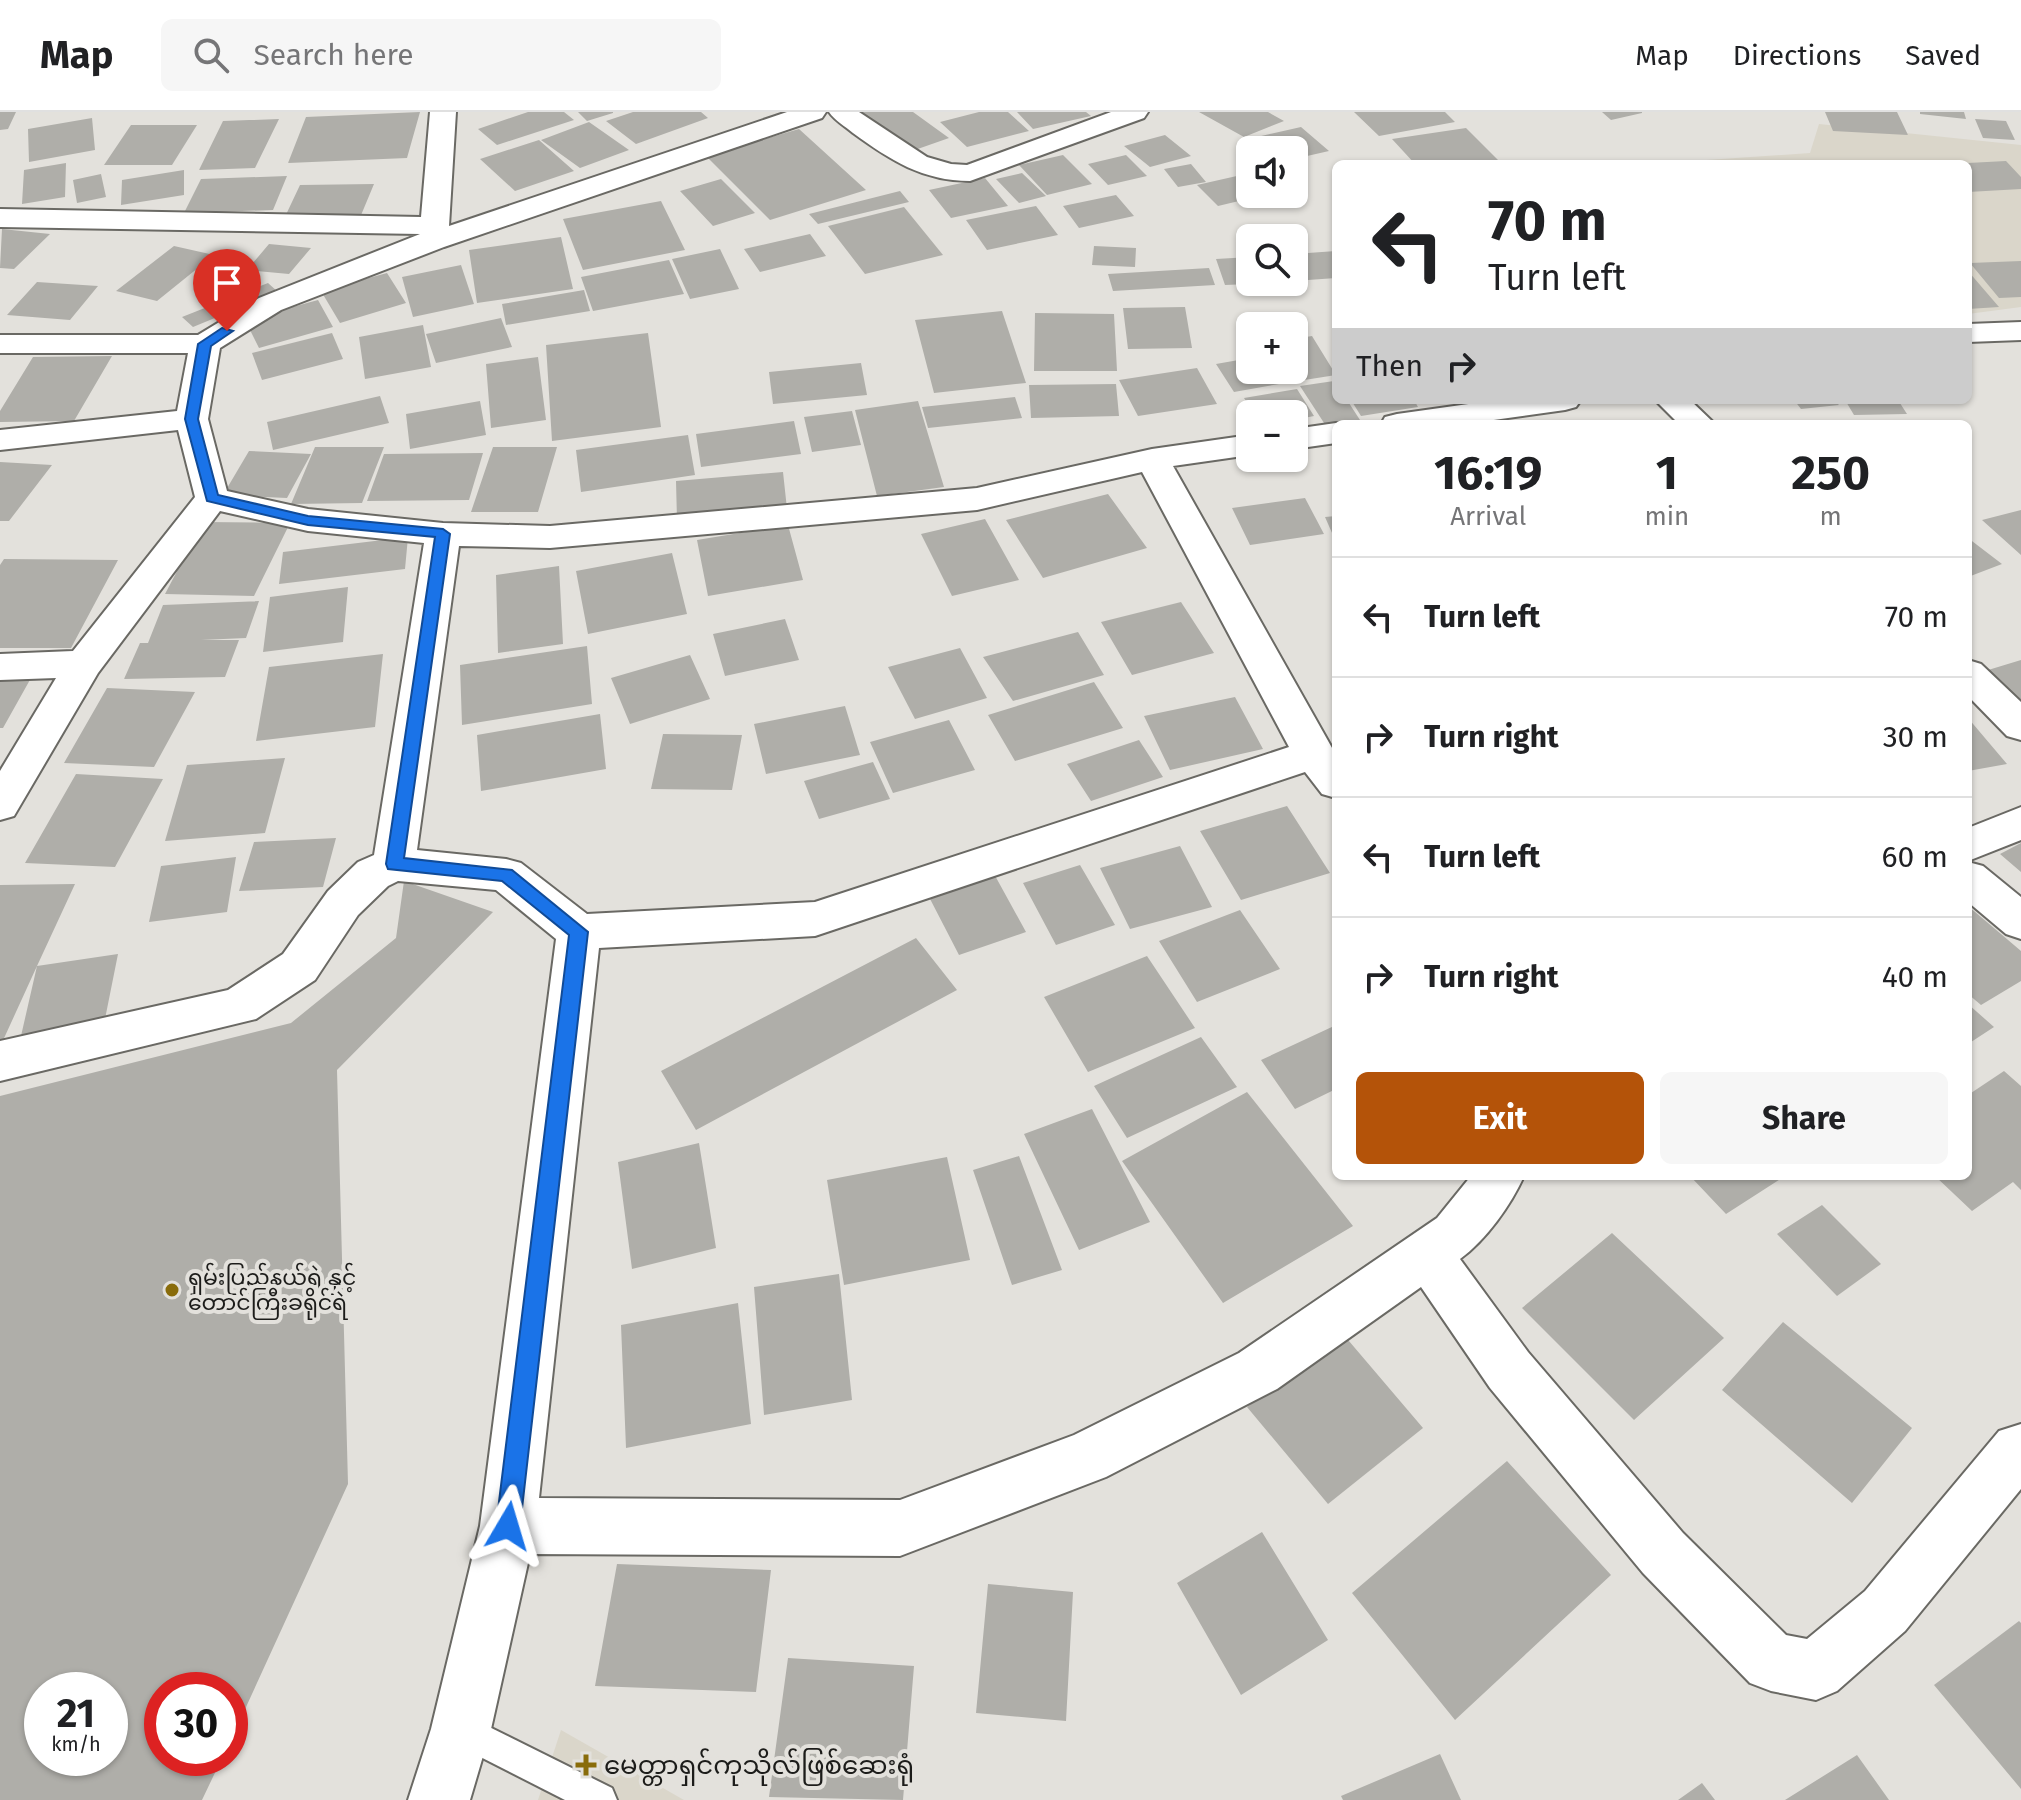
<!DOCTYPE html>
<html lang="en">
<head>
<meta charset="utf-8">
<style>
	:root { --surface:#fff; --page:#f6f6f6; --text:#202124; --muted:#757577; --line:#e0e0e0; --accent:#b45309 }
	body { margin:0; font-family:"Fira Sans","Noto Sans Myanmar",sans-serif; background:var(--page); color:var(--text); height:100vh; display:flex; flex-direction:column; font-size:30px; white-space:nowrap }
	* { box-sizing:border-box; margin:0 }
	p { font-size:26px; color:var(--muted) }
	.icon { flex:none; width:44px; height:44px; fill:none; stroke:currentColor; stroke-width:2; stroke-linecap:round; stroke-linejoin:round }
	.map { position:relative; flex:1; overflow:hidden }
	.drawer { position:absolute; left:1332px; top:308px; width:640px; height:760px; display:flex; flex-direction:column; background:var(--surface); border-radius:12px; box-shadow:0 2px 6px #0004 }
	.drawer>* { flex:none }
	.top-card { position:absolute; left:1332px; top:48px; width:640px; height:244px; border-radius:12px; box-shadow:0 2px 6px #0004; background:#fff; color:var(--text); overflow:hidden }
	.controls { position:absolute; left:1236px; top:24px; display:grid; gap:16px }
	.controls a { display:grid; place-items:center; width:72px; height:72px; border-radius:12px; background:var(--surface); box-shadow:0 2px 6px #0004; font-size:40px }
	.speed { position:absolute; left:24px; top:1560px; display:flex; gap:16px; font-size:40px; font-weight:700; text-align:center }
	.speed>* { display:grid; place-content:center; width:104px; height:104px; border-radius:50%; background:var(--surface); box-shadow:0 2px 6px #0004; line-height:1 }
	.speed small { font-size:20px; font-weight:400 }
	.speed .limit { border:12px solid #d22; background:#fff; color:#111 }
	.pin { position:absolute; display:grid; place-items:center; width:68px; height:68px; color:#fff; margin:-82px -34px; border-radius:50% 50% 50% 0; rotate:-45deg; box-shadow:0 0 8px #0007 }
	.pin .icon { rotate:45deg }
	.me { position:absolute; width:88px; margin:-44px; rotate:7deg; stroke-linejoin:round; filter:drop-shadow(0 0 6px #0008) }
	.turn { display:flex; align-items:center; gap:28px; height:168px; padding:0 24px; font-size:36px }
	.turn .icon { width:104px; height:104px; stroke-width:2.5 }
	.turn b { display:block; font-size:56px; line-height:68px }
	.then { display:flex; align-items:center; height:76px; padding:0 24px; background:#0003; gap:16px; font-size:30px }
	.eta { display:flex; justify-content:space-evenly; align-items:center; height:136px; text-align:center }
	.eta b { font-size:48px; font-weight:700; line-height:56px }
	.button { display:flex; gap:16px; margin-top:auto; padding:16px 24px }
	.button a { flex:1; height:92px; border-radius:12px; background:var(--accent); color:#fff; font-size:32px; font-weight:700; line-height:92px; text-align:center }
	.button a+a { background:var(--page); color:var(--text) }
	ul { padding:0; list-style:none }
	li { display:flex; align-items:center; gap:24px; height:120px; padding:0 24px; border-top:2px solid var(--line) }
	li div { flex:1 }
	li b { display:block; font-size:30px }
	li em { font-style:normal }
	header { display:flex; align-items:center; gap:48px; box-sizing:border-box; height:112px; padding:0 40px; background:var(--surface); border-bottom:2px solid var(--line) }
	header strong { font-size:38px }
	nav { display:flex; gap:44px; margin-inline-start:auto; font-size:28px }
	.search { width:560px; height:72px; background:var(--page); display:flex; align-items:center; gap:20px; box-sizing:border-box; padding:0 28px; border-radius:12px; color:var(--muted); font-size:30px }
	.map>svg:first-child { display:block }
	.built { fill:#dad6ca }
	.building { fill:#afaea9; fill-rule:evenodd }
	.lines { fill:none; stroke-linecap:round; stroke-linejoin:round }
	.lane-casing { stroke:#6a6964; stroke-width:4 }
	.street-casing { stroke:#6a6964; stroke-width:4 }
	.lane { fill:#fff; fill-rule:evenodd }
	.street { fill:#fff; fill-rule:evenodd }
	.route { fill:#1a73e8; stroke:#114b97; stroke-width:2 }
	.poi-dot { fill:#896c0b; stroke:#e3e1dc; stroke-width:3 }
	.labels { text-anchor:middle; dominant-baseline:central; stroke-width:8; stroke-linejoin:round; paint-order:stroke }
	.poi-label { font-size:22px; fill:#1c1c1a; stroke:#e3e1dc; text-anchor:start }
	.near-poi-label { font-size:26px; fill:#1c1c1a; stroke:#e3e1dc; text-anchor:start }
</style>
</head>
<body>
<header>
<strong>Map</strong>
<div class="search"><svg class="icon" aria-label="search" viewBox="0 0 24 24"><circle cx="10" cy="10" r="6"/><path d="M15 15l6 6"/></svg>Search here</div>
<nav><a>Map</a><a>Directions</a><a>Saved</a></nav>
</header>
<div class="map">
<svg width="2021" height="1688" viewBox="0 0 2021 1688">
	<rect width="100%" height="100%" fill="#e3e1dc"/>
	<!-- built -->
	<path class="built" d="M1819,12l202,21v162l-53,7v-150h-320l162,-11z
		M561,1618l123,70h-146z"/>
	<!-- building -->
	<path class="building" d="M0,0h16l-8,17 -8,1z
		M420,0l-13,46 -119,5 18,-46z
		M528,0h36l10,8 -77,25 -19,-16z
		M578,0h35v1l-26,8z
		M633,0h68l7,6 -72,26 -30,-23z
		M861,0h52l36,26 -37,13z
		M979,0h29l21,19 -62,16 -27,-25z
		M1017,0h69l5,4 -58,13z
		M1199,0h69l16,9 -40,16z
		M1354,0h91l10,10 -76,14z
		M1602,0h40v1l-31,7z
		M1825,0h72l11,23 -75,-4z
		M1920,0h44l2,7 -46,-5z
		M92,6l3,32 -66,12 -1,-33z
		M279,7l-24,49 -56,2 24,-49z
		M1975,7l31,2 9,19 -32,-2z
		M589,10l40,28 -49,18 -39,-28z
		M131,13h66l-25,40h-68z
		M1301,15l28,24 -35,8v-9h-23l-14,-13z
		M1466,16l36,36h-87l-23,-25z
		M799,17l67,61 -96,30 -64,-64z
		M1165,23l26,21 -41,11 -26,-21z
		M539,28l35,31 -59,20 -35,-32z
		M1063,43l29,29 -45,11 -28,-30z
		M1126,43l21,21 -39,9 -20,-21z
		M2006,49l15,16v12l-53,3v-29z
		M66,51l-1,34 -43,7 2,-34z
		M1191,52l15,18 -28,5 -14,-18z
		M184,58v25l-63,10 1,-25z
		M1022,61l24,23 -27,7 -23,-24z
		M1250,61v21l14,1 -46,11 -21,-21z
		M101,62l5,23 -29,6 -4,-23z
		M287,64l-14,34 -89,3 17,-34z
		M985,66l23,28 -57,12 -22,-28z
		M721,67l34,34 -42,13 -33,-35z
		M374,72l-15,36 -76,1 17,-36z
		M900,79l9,11 -91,22 -9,-10z
		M1116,83l18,21 -55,12 -16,-22z
		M661,89l24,49 -102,20 -20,-51z
		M1036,94l22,29 -71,15 -21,-30z
		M904,95l39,48 -78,19 -37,-48z
		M2,117l48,5 -36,35 -14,-1z
		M810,122l16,22 -66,16 -16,-23z
		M561,125l12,52 -96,14 -8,-53z
		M269,132l42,4 -22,26 -42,-4z
		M174,134l40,9 -57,46 -41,-10z
		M1094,134l42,2 -1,19 -43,-2z
		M720,137l19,40 -49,10 -18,-40z
		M1336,139v27l-42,3v-27z
		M1250,145v27l-25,1 -9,-26z
		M669,148l15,34 -91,17 -12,-34z
		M2021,149v36l-22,1 -29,-35z
		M461,153l13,39 -61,13 -11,-40z
		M1209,156l6,17 -102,6 -5,-17z
		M1968,159l31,36 -31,2z
		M387,161l19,30 -66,20 -19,-32z
		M37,170l61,4 -28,34 -63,-5z
		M268,171l10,9 -85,35 -11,-10z
		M584,178l6,21 -84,14 -4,-21z
		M318,188l15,27 -74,21 -14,-28z
		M1185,195l7,41 -64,1 -5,-41z
		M1002,199l24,72 -92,10 -19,-73z
		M1035,201l79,1 3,57h-83z
		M501,206l11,29 -76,16 -10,-29z
		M423,213l8,42 -66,12 -6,-42z
		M332,221l11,26 -81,21 -10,-27z
		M648,221l13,94 -109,14 -6,-96z
		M1312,224l24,39 -38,6 -7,-11h3v-31z
		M112,244l-38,65 -74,1v-11l33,-54z
		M538,245l8,63 -55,8 -5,-64z
		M1250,246v12h20l9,14 -45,8 -18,-28z
		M861,251l6,32 -94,9 -4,-32z
		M1197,256l20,36 -79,12 -19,-36z
		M1334,269l2,19h11l13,20 -34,6 -26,-40z
		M1116,272l3,32 -88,2 -2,-33z
		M1297,277l17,27 -20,4v-6h-40l-10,-16z
		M380,284l9,27 -116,27 -6,-28z
		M1015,285l7,21 -94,10 -6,-21z
		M1351,288h63l4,7 -57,9z
		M1794,288h40l5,5 -38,4z
		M1845,288h53l9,14 -53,1z
		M480,289l6,34 -76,14 -4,-35z
		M918,289l26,86 -67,9 -22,-86z
		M852,299l9,34 -49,7 -8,-35z
		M794,309l7,33 -100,13 -5,-33z
		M688,323l7,40 -114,17 -5,-42z
		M315,335h69l-22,56 -71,1z
		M493,335h64l-19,65h-67z
		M249,339l62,3 -24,44 -64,-3z
		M483,341l-14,47 -102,1 17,-47z
		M0,350l52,3 -43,56h-9z
		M783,360l4,37 -110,11 -1,-39z
		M1108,382l39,54 -104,30 -37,-58z
		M1305,386l19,36 -74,11 -18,-37z
		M2021,398v45l-39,-35z
		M1336,404v26l-11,-25z
		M985,407l34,61 -67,16 -31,-62z
		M203,410l87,1 -36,73 -89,-2z
		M788,413l15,55 -95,16 -11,-56z
		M408,425l-3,32 -126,15 4,-32z
		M1968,426l34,26 -34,13z
		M672,441l15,61 -99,20 -12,-63z
		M4,447l114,1 -47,88h-71v-83z
		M559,454l4,78 -65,9 -2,-78z
		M348,475l-5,55 -80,10 7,-55z
		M259,489l-13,37 -45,2h38l-14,37 -101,2 16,-36h8l15,-38z
		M1181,490l33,51 -82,22 -31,-53z
		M785,507l14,41 -74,16 -12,-42z
		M1078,520l26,43 -91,26 -30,-44z
		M587,534l5,58 -130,21 -2,-60z
		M960,536l27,50 -72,21 -27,-52z
		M383,542l-8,73 -119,14 13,-74z
		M690,543l20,44 -80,25 -19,-46z
		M2021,548v57l-46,-43z
		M0,566h31l-28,50h-3z
		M1094,570l29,46 -108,33 -27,-46z
		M107,576l88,4 -41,75 -90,-4z
		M1235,585l28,52 -93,21 -26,-54z
		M845,594l15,49 -94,19 -12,-50z
		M600,602l6,55 -125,22 -4,-56z
		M1968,606l39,46 -39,7z
		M949,608l26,50 -82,23 -23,-51z
		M663,622l79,1 -10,55 -81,-1z
		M1139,628l24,37 -72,24 -24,-37z
		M285,646l-20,75 -100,8 22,-76z
		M873,650l17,37 -71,20 -15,-38z
		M76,662l87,5 -48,88 -90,-4z
		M1287,694l43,67 -89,27 -41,-69z
		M336,726l-13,49 -84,4 15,-49z
		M2021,731v29l-21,-18z
		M1180,734l32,61 -82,22 -30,-61z
		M236,745l-9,55 -78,10 12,-56z
		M1080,753l35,60 -59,20 -33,-62z
		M993,760l33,60 -67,23 -31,-60z
		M404,769l89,31 -156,158 11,414 -118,258v-52h-68v68h60l-20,42h-202v-704l291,-73 105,-85zM42,1578h68v68h-68z
		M75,772l-38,82 81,-12 -14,70 -83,12 16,-70 -37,81v-162z
		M1968,794l53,45v30l-40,24 -13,-11z
		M1240,798l40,59 -83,33 -38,-61z
		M916,826l41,52 -261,140 -35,-59z
		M1147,844l48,72 -107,44 -44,-75z
		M1968,892l26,23 -26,17z
		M1334,914l2,63 -41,20 -34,-49z
		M1201,925l36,50 -110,51 -33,-52z
		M2004,959l17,15v104l-8,-8 -41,29 -37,-35h33v-81z
		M1247,980l106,134 -130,77 -101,-142z
		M1092,997l58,113 -71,28 -55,-116z
		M699,1031l17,105 -84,21 -14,-107z
		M1019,1044l43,114 -50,15 -39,-115z
		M947,1045l23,103 -126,25 -17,-105z
		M1690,1064h95l-59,38z
		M1822,1093l59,59 -44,32 -60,-62z
		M1612,1121l112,105 -90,82 -112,-112z
		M839,1162l13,126 -88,15 -10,-128z
		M738,1191l13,121 -125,24 -5,-123z
		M1783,1210l129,106 -60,75 -130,-113z
		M1343,1222l80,94 -95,76 -81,-97z
		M1507,1349l104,114 -156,145 -103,-127z
		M1262,1420l66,108 -87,55 -64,-112z
		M617,1452l154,6 -15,122 -161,-6z
		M988,1472l85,8 -7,129 -90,-8z
		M2019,1509l2,2v166l-87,-104z
		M788,1546l126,8 -11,134 -134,-3z
		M1440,1642l21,46h-118l-2,-4z
		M1857,1643l32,45h-104z
		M1702,1671l13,17h-37z"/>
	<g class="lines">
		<defs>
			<path id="lane" d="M461,1601l151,75 5,12h-52l-116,-59 -4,-12 4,-12z"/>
			<path id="street" d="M430,0h26l-7,114 338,-114h39l-4,6 -378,129 -163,63 -61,38 -12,71 19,72 81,18 135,14 107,3 427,-38 175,-39 98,-14v20l-77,11 163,289v43l-14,-4 -17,-22 -490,164 -216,12 -60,550 361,2 174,-65 165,-82 198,-135 34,-42h53c-13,29 -38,64 -64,83l68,93 155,181 103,102 21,4 58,-48 134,-160 22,-7v65l-116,142 -68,60 -21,9 -45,-9 -21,-8 -107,-110 -153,-185 -69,-101 -144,102 -171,88 -206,79 -370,-2 -39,175 -21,71h-62l23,-71 49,-203 76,-587 -60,-49 -98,-9 -10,5 -30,29 -43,65 -59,39 -256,62v-40l228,-51 55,-36 45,-63 30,-29 16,-7 50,-312 -116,-12 -88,-20 -122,162 -84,143 -14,4v-49l56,-93 -56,2v-26l73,-3 122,-154 -17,-67 -178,20v-20l177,-19 11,-58h-188v-18h198l61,-37 161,-64 -420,-7v-18l421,8zM1142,360l147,275 -474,155 -228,12 -66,-51 -15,-4 -89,-9 42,-304 91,2 427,-38z
				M829,0h30l68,45 24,7 16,1 144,-53h37l-4,6 -174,63c-47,0 -80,-21 -117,-48 -8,-7 -18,-12 -24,-21z
				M2021,210v18l-53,2v-18z
				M1497,288h84l-5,7 -11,3 -100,14h-84l4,-7 12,-3z
				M1655,288h35l25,24h-36z
				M1336,311l4,1h-4v19l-42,6v-20z
				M1968,548l13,4 40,38v38l-14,-4 -39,-40z
				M2021,695v33l-53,21v-33z
				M1968,750l15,4 38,31v42l-15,-5 -38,-32z"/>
		</defs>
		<!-- lane casing -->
		<use href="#lane" class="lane-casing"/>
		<!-- street casing -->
		<use href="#street" class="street-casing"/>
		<!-- lane -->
		<use href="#lane" class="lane"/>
		<!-- street -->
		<use href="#street" class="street"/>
	</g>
	<!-- route -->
	<path class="route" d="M222,216l11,3 -22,15 -13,73 20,76 90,21 135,13 7,5 -46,324 108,12 76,62 -68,594 -4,8 -8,4 -8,-4 -4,-8 73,-591 -67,-54 -114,-12 -2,-5 49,-327 -127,-12 -101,-24 -22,-82 13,-75z"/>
	<!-- markers -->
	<g class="poi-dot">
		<circle cx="172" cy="1178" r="8"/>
		<path d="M582 1641h8v8h8v8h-8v8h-8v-8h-8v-8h8z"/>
	</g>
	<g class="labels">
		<!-- poi labels -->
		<g class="poi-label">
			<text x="188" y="1165">ရှမ်းပြည်နယ်ရဲ နှင့်<tspan x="188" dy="25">တောင်ကြီးခရိုင်ရဲ</tspan></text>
		</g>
		<!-- near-poi labels -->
		<g class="near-poi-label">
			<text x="604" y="1653">မေတ္တာရှင်ကုသိုလ်ဖြစ်ဆေးရုံ</text>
		</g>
	</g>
</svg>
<div class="controls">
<a><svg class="icon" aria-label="sound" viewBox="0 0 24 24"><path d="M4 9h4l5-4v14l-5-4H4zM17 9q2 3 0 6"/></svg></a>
<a><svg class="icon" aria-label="search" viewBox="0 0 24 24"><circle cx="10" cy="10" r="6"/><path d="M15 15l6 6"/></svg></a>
<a>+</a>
<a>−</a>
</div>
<div class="speed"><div>21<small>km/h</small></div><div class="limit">30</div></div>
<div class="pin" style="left:227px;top:219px;background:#d93025"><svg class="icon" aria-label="arrive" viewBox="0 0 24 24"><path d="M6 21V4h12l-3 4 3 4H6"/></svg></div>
<svg class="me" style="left:508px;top:1414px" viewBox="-20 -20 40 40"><path d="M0-17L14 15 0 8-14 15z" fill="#1a73e8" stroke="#fff" stroke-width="4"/></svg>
<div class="top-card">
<div class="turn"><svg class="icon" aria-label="left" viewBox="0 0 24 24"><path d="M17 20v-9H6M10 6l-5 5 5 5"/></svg><div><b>70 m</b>Turn left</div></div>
<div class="then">Then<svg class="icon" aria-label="right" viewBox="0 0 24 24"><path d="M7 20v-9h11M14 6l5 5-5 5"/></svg></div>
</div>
<section class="drawer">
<div class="eta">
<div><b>16:19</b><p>Arrival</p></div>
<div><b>1</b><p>min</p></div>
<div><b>250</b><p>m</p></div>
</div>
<ul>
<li><svg class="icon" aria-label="left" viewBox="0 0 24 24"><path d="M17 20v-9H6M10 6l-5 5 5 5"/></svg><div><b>Turn left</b></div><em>70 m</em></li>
<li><svg class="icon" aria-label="right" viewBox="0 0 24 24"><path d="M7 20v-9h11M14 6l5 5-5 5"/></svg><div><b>Turn right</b></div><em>30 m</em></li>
<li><svg class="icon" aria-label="left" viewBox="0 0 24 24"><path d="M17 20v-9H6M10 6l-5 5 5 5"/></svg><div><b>Turn left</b></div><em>60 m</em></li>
<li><svg class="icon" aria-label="right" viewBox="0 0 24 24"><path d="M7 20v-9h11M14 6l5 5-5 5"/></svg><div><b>Turn right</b></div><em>40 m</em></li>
</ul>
<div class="button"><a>Exit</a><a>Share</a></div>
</section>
</div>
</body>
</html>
